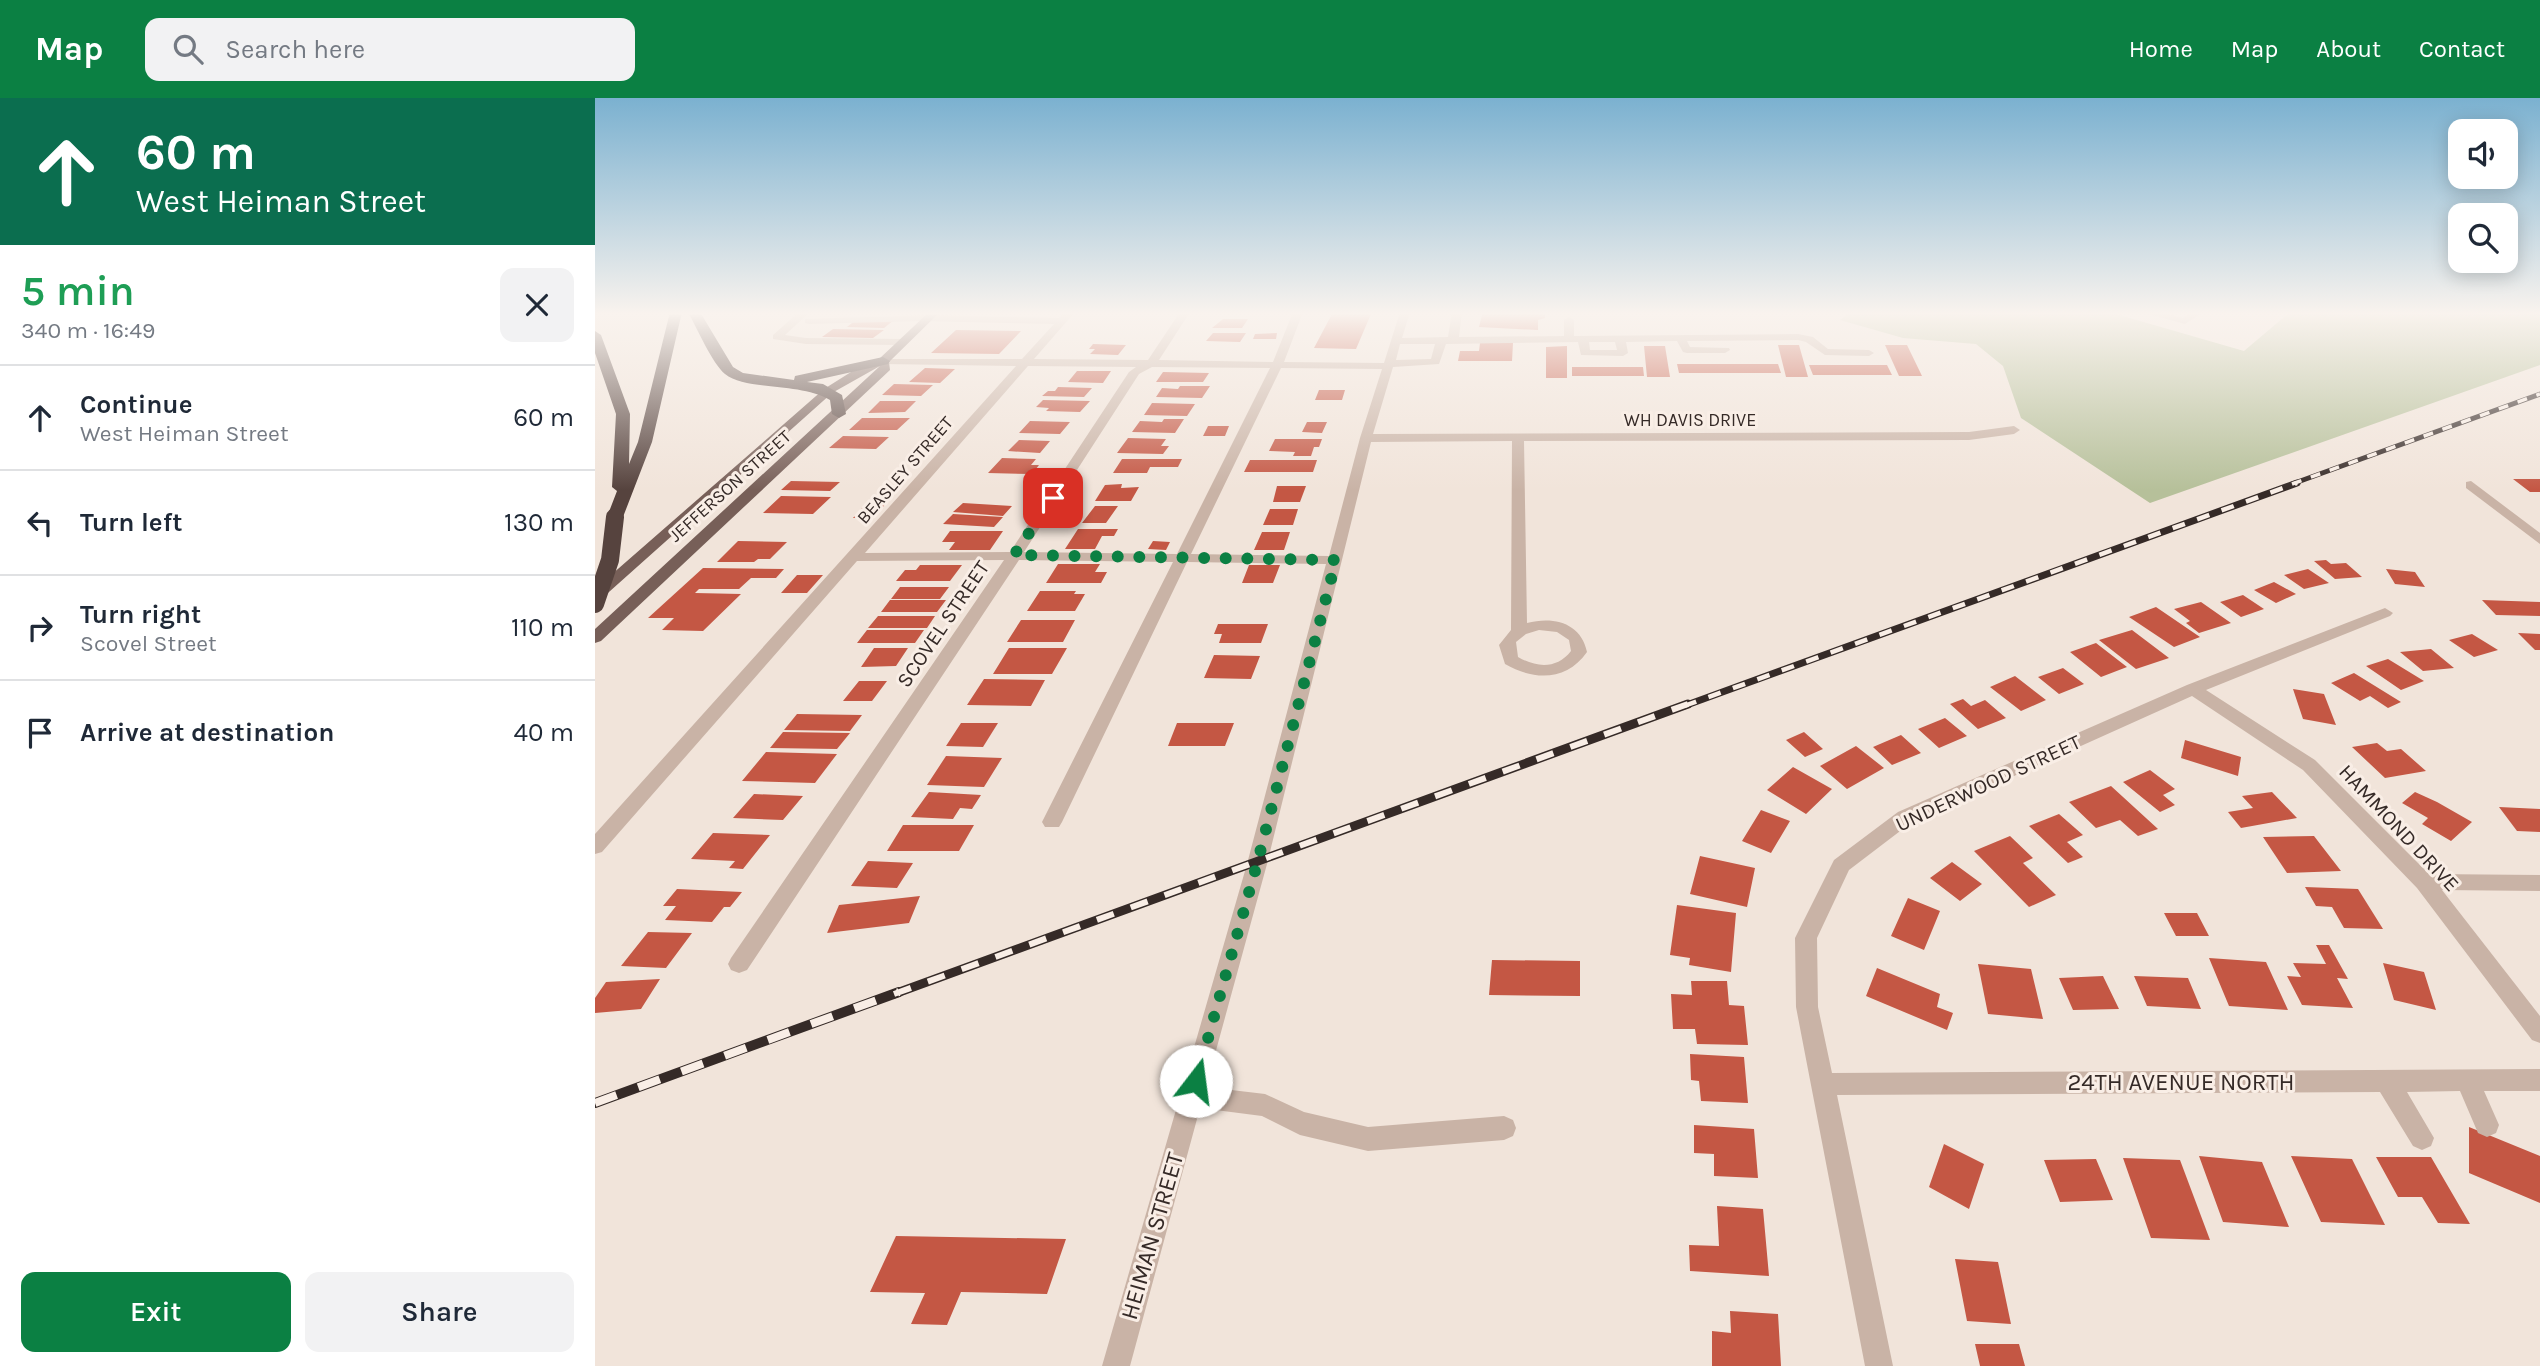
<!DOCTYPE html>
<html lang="en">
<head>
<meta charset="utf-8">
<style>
	:root { --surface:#fff; --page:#f2f2f3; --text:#1f2937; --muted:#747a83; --line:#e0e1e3; --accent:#0b8043 }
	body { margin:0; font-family:Karla,sans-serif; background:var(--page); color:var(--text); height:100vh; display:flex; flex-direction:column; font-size:26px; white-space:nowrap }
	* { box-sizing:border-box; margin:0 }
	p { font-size:23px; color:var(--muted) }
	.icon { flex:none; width:38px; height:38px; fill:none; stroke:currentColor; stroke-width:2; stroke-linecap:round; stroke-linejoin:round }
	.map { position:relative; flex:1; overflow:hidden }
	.panel { display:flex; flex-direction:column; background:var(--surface); width:595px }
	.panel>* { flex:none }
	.banner { background:#0b6e4f; color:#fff; overflow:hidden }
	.fabs { position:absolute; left:1853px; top:21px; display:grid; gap:14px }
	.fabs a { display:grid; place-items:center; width:70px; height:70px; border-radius:14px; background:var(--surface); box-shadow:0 4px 18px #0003; font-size:35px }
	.pin { position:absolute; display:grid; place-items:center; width:60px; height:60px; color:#fff; margin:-30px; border-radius:14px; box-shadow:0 4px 10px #0006 }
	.me { position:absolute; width:77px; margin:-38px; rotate:15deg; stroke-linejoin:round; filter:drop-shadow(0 0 5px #0008) }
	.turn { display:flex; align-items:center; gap:24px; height:147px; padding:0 21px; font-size:32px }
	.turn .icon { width:91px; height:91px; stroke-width:2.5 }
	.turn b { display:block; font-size:49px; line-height:60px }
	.round { display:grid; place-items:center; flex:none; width:74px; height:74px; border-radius:14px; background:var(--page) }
	.summary { display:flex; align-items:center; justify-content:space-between; height:119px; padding:0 21px }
	h1 { font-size:42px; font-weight:600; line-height:52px; color:#1e9e55 }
	.cta { display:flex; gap:14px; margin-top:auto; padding:14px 21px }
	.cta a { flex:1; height:80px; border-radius:14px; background:var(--accent); color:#fff; font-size:28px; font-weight:600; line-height:80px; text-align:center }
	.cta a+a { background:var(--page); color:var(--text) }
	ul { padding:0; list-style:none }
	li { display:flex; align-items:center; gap:21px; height:105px; padding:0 21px; border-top:2px solid var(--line) }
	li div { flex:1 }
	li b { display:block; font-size:26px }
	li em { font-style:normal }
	header { display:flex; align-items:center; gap:42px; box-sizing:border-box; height:98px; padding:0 35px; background:var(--accent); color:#fff }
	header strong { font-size:33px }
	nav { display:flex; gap:38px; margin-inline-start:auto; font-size:24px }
	.search { width:490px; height:63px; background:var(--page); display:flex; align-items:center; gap:18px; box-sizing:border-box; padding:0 24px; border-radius:14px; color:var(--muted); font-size:26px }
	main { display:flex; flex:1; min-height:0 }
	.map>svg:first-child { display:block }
	.green { fill:#b6c09a }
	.building { fill:#c45744 }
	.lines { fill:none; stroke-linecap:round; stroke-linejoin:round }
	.minor { fill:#c9b3a6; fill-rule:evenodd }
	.major { fill:#775f58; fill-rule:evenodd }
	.highway { fill:#56433e; fill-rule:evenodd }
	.rail-far3-casing { stroke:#352a27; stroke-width:5 }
	.rail-far2-casing { stroke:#352a27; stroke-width:7 }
	.rail-far1-casing { stroke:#352a27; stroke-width:9 }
	.rail-casing { stroke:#352a27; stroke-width:10 }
	.rail-far3 { stroke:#f9eee6; stroke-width:3.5; stroke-dasharray:10; stroke-linecap:butt }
	.rail-far2 { stroke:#f9eee6; stroke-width:4.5; stroke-dasharray:13; stroke-linecap:butt }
	.rail-far1 { stroke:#f9eee6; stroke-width:6; stroke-dasharray:18; stroke-linecap:butt }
	.rail { stroke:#f9eee6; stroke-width:8; stroke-dasharray:23; stroke-linecap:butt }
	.highway-bridge { stroke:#56433e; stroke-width:18 }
	.route { stroke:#0b8043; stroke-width:12; stroke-dasharray:0 21.6 }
	.labels { text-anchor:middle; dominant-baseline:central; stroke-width:6; stroke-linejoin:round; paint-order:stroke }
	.far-street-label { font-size:18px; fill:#352a27; stroke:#f9eee6 }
	.street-label { font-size:21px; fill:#352a27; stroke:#f9eee6 }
	.near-street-label { font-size:24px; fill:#352a27; stroke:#f9eee6 }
</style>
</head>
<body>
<header>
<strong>Map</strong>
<div class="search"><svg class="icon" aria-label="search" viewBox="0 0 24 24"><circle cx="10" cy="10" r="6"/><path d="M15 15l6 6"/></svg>Search here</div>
<nav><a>Home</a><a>Map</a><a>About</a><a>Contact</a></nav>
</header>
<main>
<section class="panel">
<div class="banner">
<div class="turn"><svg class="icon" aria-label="ahead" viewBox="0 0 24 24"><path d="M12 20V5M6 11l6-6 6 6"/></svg><div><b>60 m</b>West Heiman Street</div></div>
</div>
<div class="summary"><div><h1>5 min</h1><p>340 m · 16:49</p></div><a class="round"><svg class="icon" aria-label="close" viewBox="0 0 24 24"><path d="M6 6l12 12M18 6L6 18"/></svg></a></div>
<ul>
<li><svg class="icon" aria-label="ahead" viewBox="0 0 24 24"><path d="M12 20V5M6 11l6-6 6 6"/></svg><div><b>Continue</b><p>West Heiman Street</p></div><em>60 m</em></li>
<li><svg class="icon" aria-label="left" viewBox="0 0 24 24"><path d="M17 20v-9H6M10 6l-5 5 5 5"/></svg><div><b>Turn left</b></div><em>130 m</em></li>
<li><svg class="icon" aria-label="right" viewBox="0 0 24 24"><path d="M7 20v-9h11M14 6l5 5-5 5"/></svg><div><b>Turn right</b><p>Scovel Street</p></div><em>110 m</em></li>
<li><svg class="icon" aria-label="arrive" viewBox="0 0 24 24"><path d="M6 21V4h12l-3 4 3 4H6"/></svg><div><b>Arrive at destination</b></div><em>40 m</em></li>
</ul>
<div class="cta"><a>Exit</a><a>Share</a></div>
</section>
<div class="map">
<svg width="1945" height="1268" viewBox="0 0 1945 1268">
	<rect width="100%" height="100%" fill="#f1e4da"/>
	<!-- green -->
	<path class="green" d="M1255,214h259l135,39 46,-39h250v53l-390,138 -129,-85 -18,-52 -27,-22 -73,-6 -63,-18z"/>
	<!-- building -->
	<path class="building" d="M879,214h71v6l-7,2v10l-59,-3 3,-12z
		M737,216h39l-15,35 -42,-1z
		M262,221l37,1 -10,8 -37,-1z
		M628,221h25l-6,9h-30z
		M238,231l51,1 -11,8 -51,-1z
		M361,232l65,1 -22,23 -68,-1z
		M618,235h33l-6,9 -34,-1z
		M682,235l-1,6h-23l2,-5z
		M885,245h33l-1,18h-54l2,-10h19z
		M498,246l33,1 -8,10 -28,-1 5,-5h-6z
		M1183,247h21l9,32h-22z
		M1290,247h22l15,31h-23z
		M972,248v32h-21v-31z
		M1049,248h21l5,31h-23z
		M1082,266h101l3,9h-102z
		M1214,267h78l5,10h-79z
		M977,269h71l1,9h-72z
		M330,270l30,1 -15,14 -31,-1z
		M482,273h34l-8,12 -35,-1z
		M568,274l46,1 -6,9h-47z
		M299,286l39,1 -12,11 -39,-1z
		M585,288h30l-8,12 -46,-1 6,-9 16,1z
		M463,289l34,1 -8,9 -42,-1 6,-5h7z
		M724,292h26l-3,10h-27z
		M448,302l47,1 -10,11 -34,-1 3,-3 -13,-1z
		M285,303h36l-11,11 -37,1z
		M557,305l43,1 -8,12 -43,-1z
		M267,320h48l-13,12h-48z
		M569,321h20l-9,14 -43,-1 8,-11 22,1z
		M435,323l40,1 -10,12 -41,-1z
		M712,324h20l-5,11 -20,-1z
		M613,328h21l-4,10h-22z
		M248,338l46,1 -13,12 -47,-1z
		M533,340l38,1 -5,7h8l-6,8 -46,-1z
		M680,341h47l-3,8h-5l-3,9h-18l2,-4 -26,-1z
		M424,342l31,1 -10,12 -32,-2z
		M407,360l34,1 -5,6h8l-7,9 -44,-1z
		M527,361h60l-4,8h-28l-3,6h-34z
		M655,362h67l-4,12h-69z
		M1918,381h27v13h-10z
		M196,383l49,1 -10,9 -49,-1z
		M527,386l-1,4 18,-1 -8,14h-36l10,-16z
		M682,388h29l-6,16h-27z
		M186,398l50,1 -18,17 -50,-1z
		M274,403h19l-15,17h-20z
		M368,405l49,3 -9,10 -50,-4z
		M500,408h23l-12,17h-24z
		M675,411h28l-5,16h-30z
		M358,416l50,3 -9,10 -51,-3z
		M483,431h40l-4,7h-12l-7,13h-30z
		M355,433h53l-13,19h-41l6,-8h-13z
		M667,434h28l-6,18h-30z
		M143,443l49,1 -17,17h-12l-4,3h-37z
		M558,443l17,1 -4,8 -18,-1z
		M1731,462l5,4 15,-1 16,14 -27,2 -21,-18z
		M463,466h42l-5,8h12l-6,11h-55z
		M325,467h42l-12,16h-54l9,-11h11z
		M654,467h31l-7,18h-31z
		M108,470l81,1 -8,9h-25l-12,11h-40l-4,4 46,1 -38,37 -41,-1 12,-12h-26z
		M1713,471l21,14 -25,6 -20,-14z
		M1791,471l29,3 10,15 -30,-3z
		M202,477h26l-16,18h-26z
		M1679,484l22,12 -20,9 -22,-13z
		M305,489h49l-9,12h-49z
		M445,493h36l-2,3h11l-10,17h-48z
		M1648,497l21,14 -23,8 -21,-15z
		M295,502h56l-9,12h-56z
		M1887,502l58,2v14l-44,-1z
		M1606,504l30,21 -32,10 -13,-10 4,-2 -16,-12z
		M1561,509l44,30 -26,10 -45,-30z
		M283,518h57l-8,12h-59z
		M426,522h54l-12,22h-56z
		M623,526h50l-7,19h-42l3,-9h-8z
		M272,532h57l-9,13h-58z
		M1537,532l37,28 -33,11 -37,-29z
		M1923,535l22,1v16h-5z
		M1877,536l26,16 -24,7 -25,-17z
		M1501,545l31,24 -26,10 -31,-25z
		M279,550h34l-12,18 -35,1z
		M414,550h58l-15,26h-59z
		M1836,551l23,19 -31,3 -23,-19z
		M619,557l46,1 -9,23 -47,-1z
		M1793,561l36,22 -23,9 -35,-24z
		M1468,570l21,16 -25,10 -21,-17z
		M1759,575l47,29 -13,6 -18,-12 -10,5 -29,-18z
		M1420,578l31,24 -25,11 -31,-24z
		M389,581l61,1 -14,26 -64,-1z
		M264,583h28l-15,20h-29z
		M1698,591l31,5 12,31 -33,-6z
		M1368,601l8,7 14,-6 21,18 -28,11 -28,-25z
		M202,616l65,1 -12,16 -66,-1z
		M1350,620l22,18 -28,12 -21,-19z
		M366,625h37l-15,24 -37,-1z
		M582,625h57l-9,23h-57z
		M188,634l67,1 -13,16 -67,-1z
		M1209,634l19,17 -18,8 -19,-17z
		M1306,637l20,18 -29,12 -19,-18z
		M1590,642l56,17 -3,19 -57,-18z
		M1782,645l10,8 14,-2 25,22 -41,7 -33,-31z
		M1261,648l28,22 -37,21 -27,-23z
		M171,654l71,2 -22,29 -73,-2z
		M351,658l56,2 -18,29 -57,-2z
		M1198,669l39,22 -26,25 -39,-24z
		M1555,672l25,19 -12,6 12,10 -15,7 -37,-30z
		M1516,688l47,43 -20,7 -18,-16 -24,8 -27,-26z
		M334,694l52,3 -9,14 -12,-1 -7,11 -42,-2z
		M1677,694l25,26 -56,10 -13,-16 25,-4 -11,-12z
		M1820,694l22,10 35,20 -21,19 -29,-17 6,-6 -26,-15z
		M159,696l49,2 -20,24 -50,-2z
		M1904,709l41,2v23l-23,-1z
		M1166,712l29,11 -19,32 -29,-12z
		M1464,716l24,21 -16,7 16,15 -15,6 -39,-37z
		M308,727h71l-15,26h-72z
		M118,735l57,2 -27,34 -14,-1 6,-7 -44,-2z
		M1415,738l23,22 -10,5 33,32 -27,12 -55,-56z
		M1719,738l27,35 -54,2 -24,-36z
		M1105,758l55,12 -8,39 -57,-13z
		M273,763l45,2 -16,25 -46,-2z
		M1357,764l30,22 -22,17 -30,-23z
		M1710,789l53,2 25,40 -39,-1 -12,-21 -16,-1z
		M82,791l65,3 -12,15h-6l-12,15 -47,-2 11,-14h-13z
		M325,798l-11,27 -82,10 12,-28z
		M1313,800l32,13 -16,39 -33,-14z
		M1082,807l59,8 -5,59 -42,-7 1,-7 -20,-3z
		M1569,815h33l12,23h-33z
		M53,834l44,1 -26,35 -45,-2z
		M1721,847h13l19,34 -11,-1 16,30 -51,-3 -15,-29 14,1 -8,-14 33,1z
		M1614,860l57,4 22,48 -59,-4z
		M897,862l88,1v35l-91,-1z
		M1788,865l41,9 12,38 -42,-10z
		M1383,866l53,5 12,50 -55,-5z
		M1282,870l63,26 -3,13 16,6 -6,17 -81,-34z
		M1508,878l16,33 -46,1 -14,-32z
		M1539,878l54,2 13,31 -54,-3z
		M65,881l-19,30 -46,4v-15l11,-16z
		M1096,883h36l2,24 15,1 4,39 -51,-1 -2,-15h-22l-2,-35 21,1z
		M1095,956l54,3 4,46 -47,-2 -2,-20 -8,-1z
		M1099,1027l60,4 4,49 -44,-2v-22l-20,-1z
		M1874,1029l71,29v47l-71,-30z
		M1349,1046l40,20 -15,45 -40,-22z
		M1604,1058l63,6 27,65 -66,-5z
		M1696,1058l61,3 33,66 -64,-3z
		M1781,1059h55l39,67 -32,-1 -16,-26h-24z
		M1528,1060l57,2 30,80 -59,-2z
		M1501,1061l17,41 -53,2 -16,-42z
		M1122,1108l46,3 6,67 -79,-5 -1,-26 30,1z
		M301,1138l170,3 -19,55 -86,-2 -14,33 -36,-1 14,-31 -55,-1z
		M1360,1161l43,3 13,62 -44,-3z
		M1135,1213l48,3 3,52h-69v-35l19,2z
		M1380,1246h44l6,22h-45z"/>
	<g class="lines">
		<!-- minor -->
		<path class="minor" d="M204,214h11l-25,23 21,3 96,1 5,3 -5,3 -96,-1 -33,-5v-4z
			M469,214h11l-41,47 114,1 32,-48h10l-31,48 114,2 20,-50h10l-19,50 100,1 16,-51h10l-8,26 46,-1 4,-25h10l-3,25 105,-1v-16l5,-3 5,3v16l224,-2 15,3 15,12 41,1 5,3 -5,3 -44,-1 -19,-13 -8,-2 -111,1 3,6 39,1 1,2 -5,3h-38l-4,-1 -6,-11 -51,1 2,11 -5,3 -42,-1 -3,-13 -132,2 -7,20 -46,3 -20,67 596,-2 45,-6 6,4 -6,4 -45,6 -445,1 3,182c27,-7 54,0 60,29 -20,29 -53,29 -82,12l-6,-19 12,-15 1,-189 -141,1 -104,422 -61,223 59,7 39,18 64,15 136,-11 9,4 3,8 -3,8 -9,4 -136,11 -68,-16 -38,-19 -62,-8 -70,258h-28l145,-502 79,-300 -139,-2 -125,260 -3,5h-14l-3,-5 131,-260 -154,-2 -272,410 -8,3 -8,-3 -3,-6 3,-6 273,-398 -147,1 -255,291 -7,2v-20l421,-468 -133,-2 -5,-3 1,-2h143l32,-35 -132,-3 -113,3 -4,-1v-4l124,-4 130,3zM994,244h26l2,8h-27zM805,246h35l-4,15 -35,1zM433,268l108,1 -7,5 -119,180 -145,1zM557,269l118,1 -93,186 -153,-2 115,-178zM686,270l101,1 -22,69 -31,118 -138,-2zM944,532l18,2 12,8 2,11c-14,18 -34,17 -53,6l-2,-15 10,-8z
			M1546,214h20l22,6 8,-6h12l-18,12z
			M1876,383l69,52v11l-74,-56v-6z
			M1790,510l8,5 -3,3 -184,74 109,70 114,114 111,1v16l-98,-1 98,126v27l-8,-3 -115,-152 -114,-118 -111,-74 -280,126 -63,48 -32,68 1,69 14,66 708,-4v22h-56l15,34 -3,8 -9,4 -9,-4 -18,-42 -53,1 27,46 -3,8 -9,4 -9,-4 -33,-54 -543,3 56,271h-28l-69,-359 -1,-69 39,-78 64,-48 289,-127z"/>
		<!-- major -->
		<path class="major" d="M334,214h11l-51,50 1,8 -289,271 -6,2v-14l285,-263 -48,27 -232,207 -5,2v-13l229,-200 35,-22 20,-8z"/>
		<!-- highway -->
		<path class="highway" d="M75,214h12l-30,130 -29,75 -2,3h-12l-2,-3 10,-26 -5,-4 4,-73 -21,-61v-22l6,4 29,79 -1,50 9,-22z
			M93,214h12l33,55 10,6 51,7 1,-4 88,-19 7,4 -2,3 -81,18 16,2 19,11 4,19 -7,4 -7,-4 -2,-14c-31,-18 -84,-9 -105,-26 -13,-11 -28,-46 -37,-62z"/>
		<defs>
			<path id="rail-far3" d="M1697,386l248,-90"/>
			<path id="rail-far2" d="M1089,608l613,-223"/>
			<path id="rail-far1" d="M299,896l794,-290"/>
			<path id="rail" d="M0,1005l304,-111"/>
		</defs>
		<!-- rail-far3 casing -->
		<use href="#rail-far3" class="rail-far3-casing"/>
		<!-- rail-far2 casing -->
		<use href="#rail-far2" class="rail-far2-casing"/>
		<!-- rail-far1 casing -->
		<use href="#rail-far1" class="rail-far1-casing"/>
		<!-- rail casing -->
		<use href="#rail" class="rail-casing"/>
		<!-- rail-far3 -->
		<use href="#rail-far3" class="rail-far3"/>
		<!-- rail-far2 -->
		<use href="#rail-far2" class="rail-far2"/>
		<!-- rail-far1 -->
		<use href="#rail-far1" class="rail-far1"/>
		<!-- rail -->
		<use href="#rail" class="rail"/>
		<!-- highway-bridge -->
		<path class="highway-bridge" d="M0,506l15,-44 5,-43"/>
	</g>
	<!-- sky -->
	<linearGradient id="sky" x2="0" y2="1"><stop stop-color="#7bb1d0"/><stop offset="0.55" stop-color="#f9f3ee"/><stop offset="1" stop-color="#f9f3ee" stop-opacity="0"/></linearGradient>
	<rect width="1945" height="392" fill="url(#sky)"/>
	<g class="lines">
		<!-- route -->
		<path class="route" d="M458,400l-39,57 322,5 -79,304 -61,217"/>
	</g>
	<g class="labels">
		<!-- far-street labels -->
		<g class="far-street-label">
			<text x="1095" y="322">WH DAVIS DRIVE</text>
			<text transform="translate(310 372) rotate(-49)">BEASLEY STREET</text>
			<text transform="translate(135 388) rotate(-42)">JEFFERSON STREET</text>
		</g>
		<!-- street labels -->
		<g class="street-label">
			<text transform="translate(348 526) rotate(-56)">SCOVEL STREET</text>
			<text transform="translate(1393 685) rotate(-25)">UNDERWOOD STREET</text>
			<text transform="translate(1804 730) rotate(47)">HAMMOND DRIVE</text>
		</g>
		<!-- near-street labels -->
		<g class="near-street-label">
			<text x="1586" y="984">24TH AVENUE NORTH</text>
			<text transform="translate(557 1138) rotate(-74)">HEIMAN STREET</text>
		</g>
	</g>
</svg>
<div class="fabs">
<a><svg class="icon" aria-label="sound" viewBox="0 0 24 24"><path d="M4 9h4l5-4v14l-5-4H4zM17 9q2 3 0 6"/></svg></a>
<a><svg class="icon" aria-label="search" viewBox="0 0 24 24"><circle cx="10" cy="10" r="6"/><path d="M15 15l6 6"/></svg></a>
</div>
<div class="pin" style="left:458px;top:400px;background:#d93025"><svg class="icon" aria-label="arrive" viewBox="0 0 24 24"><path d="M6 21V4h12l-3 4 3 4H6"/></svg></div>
<svg class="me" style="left:601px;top:983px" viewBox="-20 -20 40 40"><circle r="19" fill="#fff"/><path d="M0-13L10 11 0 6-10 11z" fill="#0b8043"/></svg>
</div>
</main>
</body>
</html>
